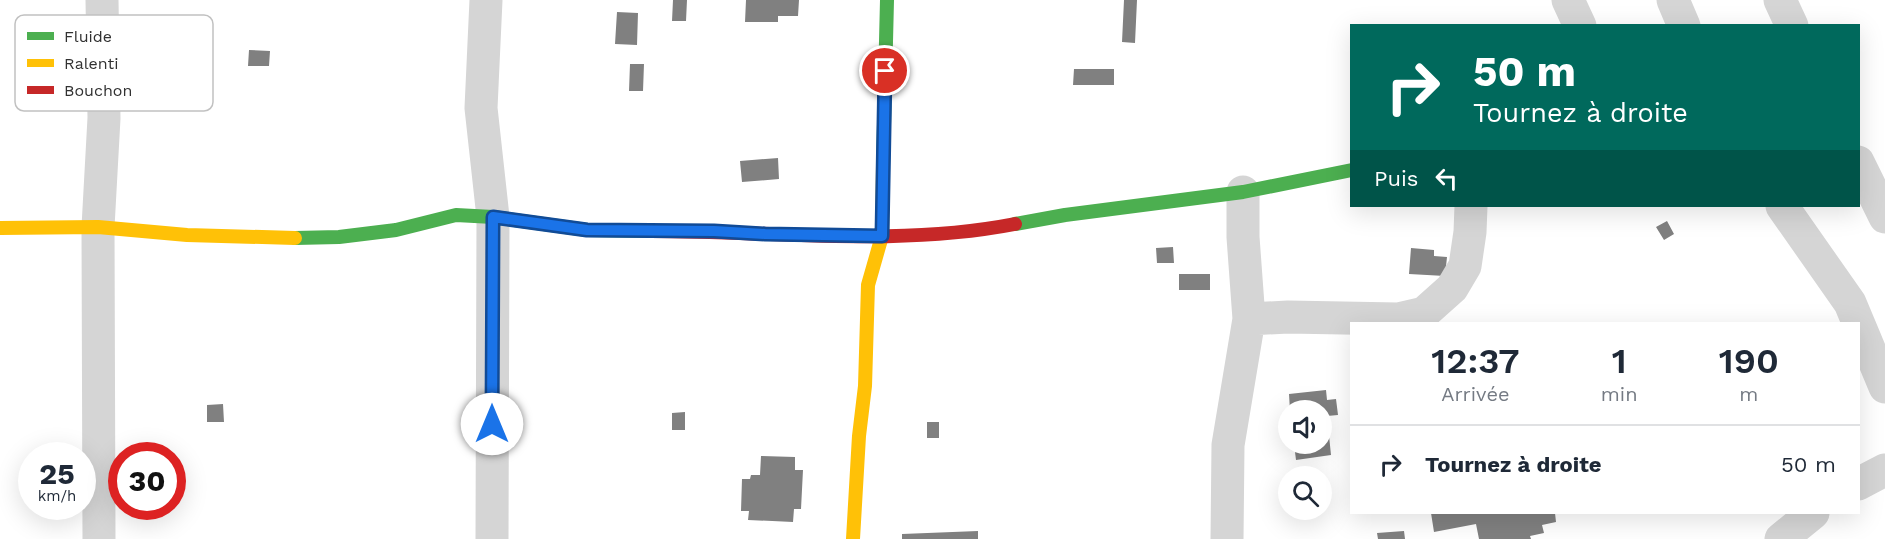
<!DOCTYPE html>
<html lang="fr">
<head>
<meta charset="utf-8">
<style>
	:root { --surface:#fff; --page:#f6f6f7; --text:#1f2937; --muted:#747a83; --line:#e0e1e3 }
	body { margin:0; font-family:"Work Sans",sans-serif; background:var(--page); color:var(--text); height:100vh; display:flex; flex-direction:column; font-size:22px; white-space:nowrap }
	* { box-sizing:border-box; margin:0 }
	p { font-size:20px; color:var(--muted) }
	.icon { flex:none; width:33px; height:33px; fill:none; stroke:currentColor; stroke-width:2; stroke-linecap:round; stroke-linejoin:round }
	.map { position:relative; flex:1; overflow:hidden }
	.drawer { position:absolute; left:1350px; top:322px; width:510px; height:192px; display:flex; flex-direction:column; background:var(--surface); border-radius:0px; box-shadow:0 6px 24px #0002 }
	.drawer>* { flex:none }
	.banner { position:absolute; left:1350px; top:24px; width:510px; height:183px; border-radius:0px; box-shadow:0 6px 24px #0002; background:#00695c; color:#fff; overflow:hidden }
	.buttons { position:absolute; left:1278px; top:400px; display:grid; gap:12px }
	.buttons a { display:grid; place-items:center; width:54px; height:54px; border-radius:50%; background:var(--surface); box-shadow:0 6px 24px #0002; font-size:30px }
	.speed { position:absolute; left:18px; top:442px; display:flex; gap:12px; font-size:30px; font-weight:700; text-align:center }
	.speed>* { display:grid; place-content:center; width:78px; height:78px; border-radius:50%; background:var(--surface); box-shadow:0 6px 24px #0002; line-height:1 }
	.speed small { font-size:15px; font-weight:400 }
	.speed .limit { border:9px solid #d22; background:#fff; color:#111 }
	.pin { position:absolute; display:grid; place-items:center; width:51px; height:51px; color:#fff; margin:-26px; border:3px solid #fff; border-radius:50%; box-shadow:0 2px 6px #0007 }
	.me { position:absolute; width:66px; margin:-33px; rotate:0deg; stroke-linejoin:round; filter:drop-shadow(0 0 4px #0008) }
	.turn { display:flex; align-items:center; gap:21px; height:126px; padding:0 24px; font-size:27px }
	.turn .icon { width:78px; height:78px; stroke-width:2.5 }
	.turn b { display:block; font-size:42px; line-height:51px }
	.then { display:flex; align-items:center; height:57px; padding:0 24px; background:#0003; gap:12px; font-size:22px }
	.eta { display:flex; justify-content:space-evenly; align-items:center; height:102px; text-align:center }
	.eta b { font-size:36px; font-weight:600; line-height:42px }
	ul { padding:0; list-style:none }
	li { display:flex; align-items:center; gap:18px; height:78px; padding:0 24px; border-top:2px solid var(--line) }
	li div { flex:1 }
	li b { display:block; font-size:22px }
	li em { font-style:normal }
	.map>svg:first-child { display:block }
	.building { fill:#808080 }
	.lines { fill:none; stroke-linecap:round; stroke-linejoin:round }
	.street { stroke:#d5d5d5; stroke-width:33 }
	.fast { stroke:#4caf50; stroke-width:14 }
	.slow { stroke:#ffc107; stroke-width:14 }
	.jam { stroke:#c62828; stroke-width:14 }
	.route-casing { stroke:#114b97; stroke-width:15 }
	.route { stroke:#1a73e8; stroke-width:10 }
	.key { fill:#fff; stroke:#c1c1c1; stroke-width:1.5 }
	.key-label { font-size:16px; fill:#313131 }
</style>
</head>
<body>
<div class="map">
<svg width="1885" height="539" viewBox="0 0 1885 539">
	<rect width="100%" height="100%" fill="#fff"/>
	<!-- building -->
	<path class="building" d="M673,0h14l-1,21h-14z
		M746,0h53l-1,16h-20v6h-33z
		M1124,0h13l-2,43 -13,-1z
		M617,12l21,1 -1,32 -22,-1z
		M249,50l21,1 -1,15h-21z
		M630,64h14l-1,27h-14z
		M1074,69h40v16h-41z
		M778,158l1,21 -37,3 -2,-21z
		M1667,221l7,13 -10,6 -8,-13z
		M1173,247l1,16h-17l-1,-15z
		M1411,248l23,2v6l13,1 -2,19 -36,-2z
		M1179,274h31v16h-31z
		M1326,390l1,10 9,-1 2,16 -11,1 4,39 -35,5 -2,-16h28v-33h-32l-1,-17z
		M223,404l1,18h-17v-17z
		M685,412v18h-13v-17z
		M927,422h12v16h-12z
		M761,456l34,1v13h8l-2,39h-7l-1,13 -45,-2 1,-9h-8l1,-32h8l1,-4h9z
		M1431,513h124l1,9 -14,3 2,8 -14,3 1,3h-52l-3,-15 -42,8z
		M978,531v8h-76v-5z
		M1404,531l1,8h-27l-1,-6z"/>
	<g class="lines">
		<!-- street -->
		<path class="street" d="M486,0l-5,108 12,109 -1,322
			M1568,0l12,26
			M1673,0l11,26
			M1780,0l12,26
			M1858,162l27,55
			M1782,206l68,97 35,84
			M1249,319l39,-2 110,2 26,-6 28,-25 13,-22 5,-34 1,-26
			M1858,484l27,-14
			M99,539l-1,-312 6,-109 -2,-118
			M1227,539l1,-94 21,-126 -6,-82v-45
			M1781,539l32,-26"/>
		<!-- fast -->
		<path class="fast" d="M883,166l4,-166
			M1015,224l50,-9 178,-23 109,-22
			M295,238l44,-1 57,-7 60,-15 37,2 94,13 65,1"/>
		<!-- slow -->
		<path class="slow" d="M0,228l98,-1 89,8 108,3
			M853,539l6,-103 6,-50 3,-101 14,-49 1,-70"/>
		<!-- jam -->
		<path class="jam" d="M652,231c121,0 244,16 363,-7"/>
	</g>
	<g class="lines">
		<defs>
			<path id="route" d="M492,424l1,-207 94,13 127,1 51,3 117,2 3,-165"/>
		</defs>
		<!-- route casing -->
		<use href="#route" class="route-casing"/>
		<!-- route -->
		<use href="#route" class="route"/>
	</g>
	<!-- legend -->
	<rect x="15" y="15" width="198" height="96" rx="9" class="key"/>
	<rect x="27" y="32" width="27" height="8" fill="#4caf50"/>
	<rect x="27" y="59" width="27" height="8" fill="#ffc107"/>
	<rect x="27" y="86" width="27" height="8" fill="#c62828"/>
	<g class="key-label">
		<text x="64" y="42">Fluide</text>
		<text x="64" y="69">Ralenti</text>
		<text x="64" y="96">Bouchon</text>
	</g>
</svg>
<div class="buttons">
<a><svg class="icon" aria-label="sound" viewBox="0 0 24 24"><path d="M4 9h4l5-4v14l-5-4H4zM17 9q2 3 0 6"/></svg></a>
<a><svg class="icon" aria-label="search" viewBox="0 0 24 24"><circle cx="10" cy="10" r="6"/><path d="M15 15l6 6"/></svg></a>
</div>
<div class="speed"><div>25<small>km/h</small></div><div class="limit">30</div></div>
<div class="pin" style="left:885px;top:71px;background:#d93025"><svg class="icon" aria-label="arrive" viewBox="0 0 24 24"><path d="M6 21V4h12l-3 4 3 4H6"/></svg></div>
<svg class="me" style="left:492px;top:424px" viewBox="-20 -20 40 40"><circle r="19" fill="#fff"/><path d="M0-13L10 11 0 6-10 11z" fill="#1a73e8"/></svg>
<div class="banner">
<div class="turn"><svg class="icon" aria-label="right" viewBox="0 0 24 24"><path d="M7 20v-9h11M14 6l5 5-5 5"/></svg><div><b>50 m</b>Tournez à droite</div></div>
<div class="then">Puis<svg class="icon" aria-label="left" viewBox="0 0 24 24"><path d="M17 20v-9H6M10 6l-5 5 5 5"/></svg></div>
</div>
<section class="drawer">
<div class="eta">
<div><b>12:37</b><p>Arrivée</p></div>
<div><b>1</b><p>min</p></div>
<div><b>190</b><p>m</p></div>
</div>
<ul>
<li><svg class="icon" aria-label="right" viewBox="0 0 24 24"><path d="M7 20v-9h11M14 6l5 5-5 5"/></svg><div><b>Tournez à droite</b></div><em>50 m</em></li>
</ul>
</section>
</div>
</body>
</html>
